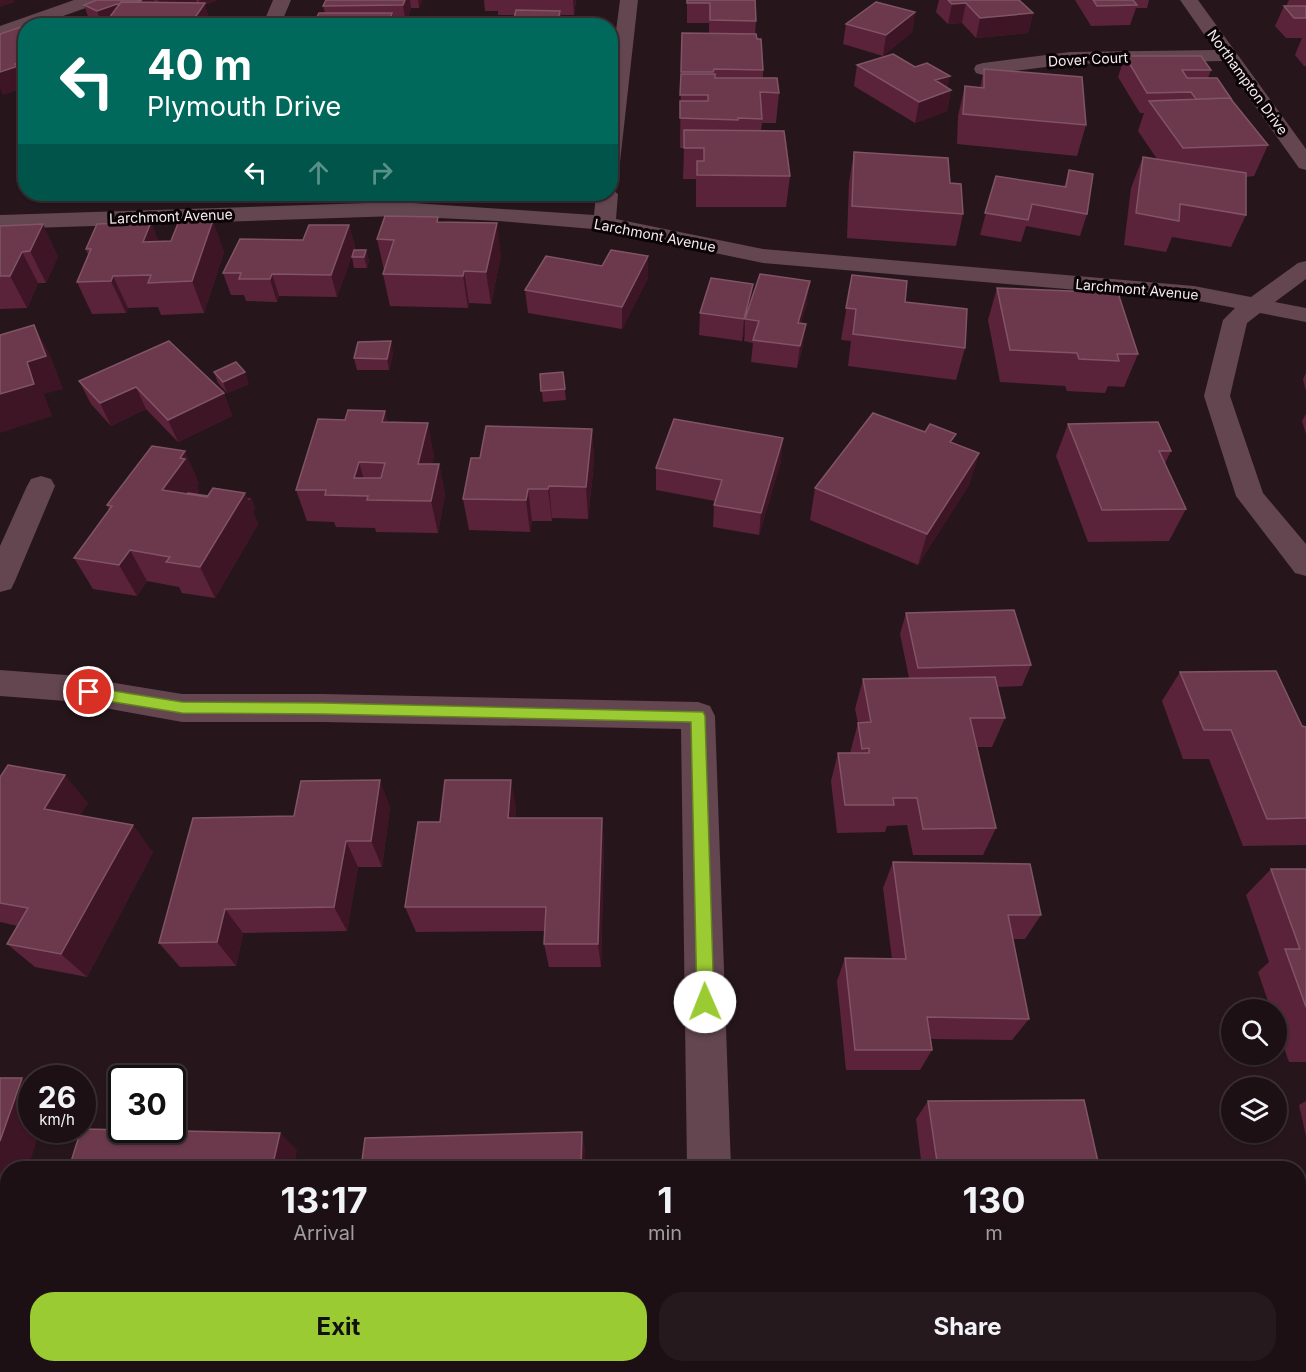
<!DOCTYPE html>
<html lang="en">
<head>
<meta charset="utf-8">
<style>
	:root { --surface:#1c1014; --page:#25191d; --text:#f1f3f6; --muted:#a09da0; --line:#3a3034; --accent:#9bcb32 }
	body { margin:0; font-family:Inter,sans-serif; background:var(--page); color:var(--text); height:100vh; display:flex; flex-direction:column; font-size:22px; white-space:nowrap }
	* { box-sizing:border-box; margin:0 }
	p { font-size:20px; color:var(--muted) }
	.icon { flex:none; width:33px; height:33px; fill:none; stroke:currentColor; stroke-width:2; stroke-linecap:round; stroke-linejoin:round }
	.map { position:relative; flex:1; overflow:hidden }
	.details { position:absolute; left:0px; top:1161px; width:1306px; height:212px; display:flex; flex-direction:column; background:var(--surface); border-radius:24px 24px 0 0; box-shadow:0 2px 4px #0004,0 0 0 2px var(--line) }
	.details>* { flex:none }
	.top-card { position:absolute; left:18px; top:18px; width:600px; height:183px; border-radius:24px; box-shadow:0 2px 4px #0004,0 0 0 2px var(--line); background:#00695c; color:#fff; overflow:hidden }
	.buttons { position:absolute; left:1221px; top:999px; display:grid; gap:12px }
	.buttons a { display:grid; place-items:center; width:66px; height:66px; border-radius:50%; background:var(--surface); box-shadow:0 2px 4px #0004,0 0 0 2px var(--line); font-size:30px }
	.speed { position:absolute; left:18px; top:1065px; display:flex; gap:12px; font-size:30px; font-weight:700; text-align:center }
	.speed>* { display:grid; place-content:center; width:78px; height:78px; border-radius:50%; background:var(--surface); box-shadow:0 2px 4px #0004,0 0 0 2px var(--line); line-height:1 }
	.speed small { font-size:15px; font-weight:400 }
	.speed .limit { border:3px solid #111; border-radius:9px; background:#fff; color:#111 }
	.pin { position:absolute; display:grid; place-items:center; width:51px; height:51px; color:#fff; margin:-26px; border:3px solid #fff; border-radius:50%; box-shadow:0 2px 6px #0007 }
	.me { position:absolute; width:66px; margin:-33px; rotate:359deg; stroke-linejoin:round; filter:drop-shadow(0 0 4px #0008) }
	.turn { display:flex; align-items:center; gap:21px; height:126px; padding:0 30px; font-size:27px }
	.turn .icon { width:78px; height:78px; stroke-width:2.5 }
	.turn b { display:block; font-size:42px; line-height:51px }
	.lanes { display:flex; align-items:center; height:57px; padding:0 30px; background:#0003; justify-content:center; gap:30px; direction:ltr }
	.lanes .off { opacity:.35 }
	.eta { display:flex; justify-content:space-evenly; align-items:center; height:102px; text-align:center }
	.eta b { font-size:36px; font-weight:700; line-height:42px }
	.action { display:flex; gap:12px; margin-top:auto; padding:12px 30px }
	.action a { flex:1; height:69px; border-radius:24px; background:var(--accent); color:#111; font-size:24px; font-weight:700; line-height:69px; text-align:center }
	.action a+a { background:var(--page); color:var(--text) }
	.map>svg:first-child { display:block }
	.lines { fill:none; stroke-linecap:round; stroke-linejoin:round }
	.street { fill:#63464f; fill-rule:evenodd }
	.wall { fill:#5a2339 }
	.shaded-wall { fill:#3e1525 }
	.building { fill:#6b384c; stroke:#805465; stroke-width:1.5; fill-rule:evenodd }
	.route { fill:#9bcb32; stroke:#658420; stroke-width:1.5 }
	.labels { text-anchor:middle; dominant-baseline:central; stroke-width:6; stroke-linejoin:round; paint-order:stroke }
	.far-street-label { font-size:14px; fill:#f6eaed; stroke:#0a0406 }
</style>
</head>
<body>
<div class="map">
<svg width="1306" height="1372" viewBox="0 0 1306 1372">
	<rect width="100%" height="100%" fill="#26161b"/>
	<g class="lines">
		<!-- street -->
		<path class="street" d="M74,0h26l-3,4 -62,22h-9v3l-26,8v-11z
			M273,0h18l-11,26h-18z
			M620,0h18l-18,162 -3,4 -7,2v-91z
			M1180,0h18l108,149v21l-7,-2 -76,-107 -153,3 -87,11 -7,-2 -2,-4 2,-4 7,-2 87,-11 145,-2z
			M610,188l8,6 -2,25 147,30 431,37 57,11 47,-34 8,-2v18l-31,23 31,6v14l-46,-9 -13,10 -17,73 33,97 43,51v32l-11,-3 -59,-77 -32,-100 19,-76 12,-12 -41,-8 -431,-37 -159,-33 -105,-9 -101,-5 -398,13v-14l398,-13 196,13 2,-21h14z
			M41,476l10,3 4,7 -40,95 -4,8 -11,3v-46l27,-60 4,-7z
			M0,670l66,5 116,19h141l375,8 12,4 5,10 16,452h-44l-6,-439 -358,-7h-141l-116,-21 -66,-5z
			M690,1365h48v7h-48z"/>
	</g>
	<!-- wall -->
	<path class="wall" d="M97,0h120l-12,5 6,21h-118l-2,-1 -7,-20z
		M326,0h96l-3,8h-8l-5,17 -93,1v-2l12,-11 -2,-7z
		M484,0h92l-2,15h-13v10l-48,-4 2,-6h-17v-4h-13z
		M687,0h69v4h-1l1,17 -1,13 8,36v8l16,15 -3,30h-14l-1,8 29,45 -4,31h-90v-28h-13l1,-31h-4l1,-74 1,-41h27v-10h-22z
		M939,0h80l14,13 -5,20 -52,5 -14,-15 -14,1 -12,-12z
		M1075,0h74l-2,8h-11l-6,17 -39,1z
		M1289,0h17v66h-2l-9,-11 7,-17h-16l-11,-12 9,-20h2z
		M915,12l-3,20 -29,24 -40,-12 3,-20z
		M1125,56l86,14 -3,8 24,22v1l36,44 -14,31 -8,1v38l-15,32 -59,-10 -6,15 -42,-7 7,-57 12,-31 14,2 -19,-28 6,-18h-4l-22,-36z
		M857,65l58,2 35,9 -3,11 4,3 -4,21 -32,12 -61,-37z
		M984,69l102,56 -9,31 -120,-12 1,-28 7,-30 15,2z
		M854,152l96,31 13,31 -7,32 -109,-8 2,-55z
		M1069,170l18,44 -7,22 -54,-10 -5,16 -41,-7 16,-59 68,11z
		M439,222l62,33 -10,49 -22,-1 -1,5 -78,-2 -7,-32 1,-4 -7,-31z
		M349,225l6,22 -18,50 -58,-1 -2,6 -31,-1 -2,-6h-13l-8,-22z
		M0,226l58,30 -12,27h-8l-11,25 -27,1z
		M159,241l65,11 -20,61 -43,2 -3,-8 -30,1 -2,5 -34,1 -15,-32 11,-27 -2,-6z
		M366,250l3,11 -2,7h-13l-2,-11z
		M852,275l53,27 60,46 -9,32 -108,-14 3,-25 -10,-1z
		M648,278l-26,51 -94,-16 -3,-23z
		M997,288l141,66 -14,33 -16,-1 -3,7 -38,-2 -2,-5 -65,-4 -12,-62z
		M752,298l55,5 -6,20 2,23 -6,22 -46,-6 2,-19 -9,-2 1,-10 -3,10 -43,-6 1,-22z
		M393,353l-4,17h-32l-3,-12z
		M214,372l35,12 -22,9 -9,-10z
		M563,372l3,28 -23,2 -3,-28z
		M1306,373v18l-3,-12z
		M79,381l145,12 8,23 -54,26 -32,-33 -35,17 -20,-22z
		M1306,414v20l-4,-13z
		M388,422l46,33 -2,9h7l6,31 -7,38 -62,-1 -1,-4 -39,-1 -2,-5 -27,-1 -11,-31z
		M1068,424l103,27 -6,12 21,46 -17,32 -81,1 -32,-86z
		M592,429l2,32 -6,58 -36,-1v3h-20l-2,11 -61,-2 -6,-31 17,-41z
		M953,443l26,10 -10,32 -51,80 -108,-45 5,-32z
		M781,461l-22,74 -46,-8 1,-22 1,-4 -59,-11v-22z
		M199,483l-2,3 2,5 -2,3 11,2 43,2 4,11 -2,3 5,12 -43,74 -33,-5 -3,-6 -32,-6 -10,15 -44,-7 -19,-31 35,-48 -2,-5z
		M906,613l125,52 -9,21 -24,1 7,31 -13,29h-15l19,81 -13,27h-70l-6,-30 -20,1 -2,6 -48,1 -6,-52 7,-28h12l8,-30 -3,-14 8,-30 46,-1 -9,-44z
		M1180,672l122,54 4,1v118l-63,1 -34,-87h-26l-21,-58z
		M0,777l88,26 -8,12 73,37 -66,125 -52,-10 -28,-23 11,-18 -18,-4z
		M390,807l-8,60h-24l-11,64 -104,2 -7,33 -56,1 -21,-24 135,-127z
		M516,807l-1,11h87l2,27 -3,122h-52l-5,-23 1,-13 -129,1 -11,-25 35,-85z
		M893,862l148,53 -16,24h-12l16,80 -17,21 -81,-1 1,11 -12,20h-74l-9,-89 8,-23 47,1 -9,-71z
		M1271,869h35v193h-17l-13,-36v-16h-5l-13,-38 11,-10 -23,-67z
		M928,1101l171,65 -3,2h-174l-6,-49z
		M1306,1101v35l-7,-31z"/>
	<!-- shaded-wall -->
	<path class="shaded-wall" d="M0,0h14l1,2 -15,5z
		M142,0h12l5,16 -36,-9z
		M158,0h38l2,6 -34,13z
		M199,0h18l-12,5 6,21h-15l-2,-7 7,-12z
		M405,0h5l1,8 -5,17 -3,-20z
		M418,0h4l-3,8z
		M573,0h3l-2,15z
		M966,3l-4,20 -14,1 4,-20z
		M117,4l7,20 -5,2h-17l-5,-15z
		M560,11l1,15 -4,-1z
		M915,12l-3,20 -29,24 3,-21z
		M392,13l2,13h-6z
		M1033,13l-5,20 -52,5 4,-20z
		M169,19l2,7h-7z
		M26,59v28l-23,8 -3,-7v-16l15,-8z
		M950,76l-4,16 5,-2 -4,21 -32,12 4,-21 16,-22z
		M213,220l11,32 -20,61 -12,-32z
		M151,222l13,32 -21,-12z
		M497,223l4,32 -10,49 -5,-32z
		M43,224l15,32 -12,27 -16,-32z
		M349,225l6,22 -18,50 -6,-22z
		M366,250l3,11 -2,7 -3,-11z
		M22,252l16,31 -11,25 -17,-32z
		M648,256v22l-26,51v-22z
		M464,271l5,32 -1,5 -5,-32z
		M272,274l7,22 -2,6 -7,-23z
		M113,276l15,32 -2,5 -15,-32z
		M810,281l-3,22 -12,42 3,-22z
		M753,284l-1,22 -7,13v12l-3,10 2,-22z
		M806,324l-3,22 -6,22 3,-22z
		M34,325l17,32 12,32 -19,5 8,22 -52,17v-39l27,-32z
		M391,341l2,12 -4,17 -2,-11z
		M245,372l4,12 -22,9 -4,-11z
		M136,387l10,22 -35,17 -11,-23z
		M224,393l8,23 -54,26 -10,-22z
		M385,411l8,32 -11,-21z
		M428,423l6,32 -9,40 -7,-31z
		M592,429l2,32 -6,58 -2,-32z
		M783,438l-2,23 -22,74 2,-22z
		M185,451l14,32 -2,3 2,5 -14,20 -23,-21z
		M979,453l-10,32 -51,80 9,-31z
		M359,462l9,32 -14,-16z
		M439,464l6,31 -7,38 -7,-32z
		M549,486l3,32v3l-4,-32z
		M528,489l4,32 -2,11 -4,-32z
		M245,493l4,8 2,-3 4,11 -2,3 5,12 -43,74 -15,-31z
		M130,550l17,31 -10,15 -18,-31z
		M65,775l23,28 -20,33 -24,-27z
		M380,780l10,27 -8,60 -11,-26z
		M511,780l5,27 -3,38 -5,-27z
		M602,818l2,27 -3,122 -3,-23z
		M133,825l20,27 -66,125 -26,-23z
		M346,841l12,26 -11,64 -13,-24z
		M225,909l18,24 -7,33 -19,-24z
		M22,1078l10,6v46h8l-12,38h-20v62l-8,22v-111z
		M582,1132l3,17v19h-4z
		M280,1133l17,17 -3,18h-22z"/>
	<!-- building -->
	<path class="building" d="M97,0h45l-5,2h-16l-2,3 -2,-1 -20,7 -13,-6z
		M326,0h79l-2,5 -80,1z
		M687,0h68l1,21 -46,-1v-17h-23z
		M948,0h71l14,13 -53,5 -14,-15 -14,1z
		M1093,0h40l4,5 -40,1z
		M121,2l84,1 -11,16h-25l-5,7h-61z
		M876,2l39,10 -29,23 -40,-11z
		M1284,6h22v12h-12z
		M516,10l44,1 -3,14 11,1h-56z
		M319,13h73l-4,13h-60v-2h-15z
		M499,21h14l-1,5h-15z
		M21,27l5,2v30l-11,5 3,2 -18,6v-38z
		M682,33l74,1 1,5h4l2,31 -49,-1 -1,3h-32z
		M893,54l22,13 12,-4 23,13 -15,4 16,10 -32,12 -62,-37z
		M1125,56h76l10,14h-29l5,8h30l15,22 -2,-2 -34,1 -5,-7 -44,1z
		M984,69l98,8 4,48 -123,-11 2,-28 19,2z
		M681,74h34v4h62l2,15 -19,-1 2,27 -24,-1v2l-58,-2v-17h28v-6h-28z
		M1230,98l38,47 -85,3 -34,-47z
		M684,130l100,1 6,45 -93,-1v-14h7v-13h-20z
		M854,152l94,6 2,25 11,1 2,30 -111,-8z
		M1143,157l103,16v42l-66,-11 -1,17 -43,-8z
		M1069,170l24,4 -6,40 -55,-10 -4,16 -43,-7 11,-37 70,11z
		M385,216l53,1 -1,5 60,1 -11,49 -22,-1 -1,5 -80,-2 11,-34 -17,-1z
		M213,220l-21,61 -44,2 3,-8 -38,1 -2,5 -34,1 14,-33h-5l11,-25 54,-2 -8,20 28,-1 8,-20z
		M43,224l-13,27 -8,1 -12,24h-10v-50z
		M309,225h40l-18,50 -59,-1 -2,5h-31l2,-6h-18l17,-34 63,1z
		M354,250h12l-2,7h-12z
		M611,250l37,6 -26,51 -97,-17 21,-34 56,10z
		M760,274l50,7 -12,42 8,1 -6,22 -47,-6 6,-19 -14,-2z
		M852,275l55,6 -2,21 62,7 -2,39 -112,-14 3,-25 -10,-1z
		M711,278l42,6 -9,35 -44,-6z
		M997,288l121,5 20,61h-21l2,7 -40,-2 -2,-6 -67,-3z
		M34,325l12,31 -19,6 7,22 -34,10v-59z
		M169,341l55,52 -56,27 -32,-33 -36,16 -21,-22z
		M391,341l-4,18 -33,-1 4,-16z
		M236,362l9,10 -22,10 -9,-10z
		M563,372l2,17 -24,2 -1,-17z
		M348,410l37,1 -3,11 46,1 -10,41h21l-8,37 -64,-1 1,-4 -43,-1 1,-5h-30l22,-71 27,1zM359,462l26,1 -4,15h-27z
		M873,413l52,19 5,-8 26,10 -6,8 29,11 -52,81 -112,-46z
		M674,419l109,19 -22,75 -47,-8 8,-25 -66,-12z
		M1158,422l13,29h-12l27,58 -84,1 -34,-86z
		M486,426l106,3 -6,58 -37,-1 -1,3h-20l-2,11 -63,-1 8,-41h9z
		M152,446l33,5 -5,7 5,1 -23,31 45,7 6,-9 32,5 -45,74 -34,-5 4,-5 -40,-7 -11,15 -45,-7 38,-52 -5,-1z
		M188,493l20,3 -1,1 -20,-3z
		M1014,610l17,55 -113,3 -12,-55z
		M1276,671l26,55 4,1v91l-39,1 -36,-89h-27l-24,-58z
		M995,677l10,41h-35l26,110 -73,1 -6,-31h-24l1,7h-49l-7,-52h31v-5l-7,1 -4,-26 13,-1 -8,-43z
		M8,765l57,10 -21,34 89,16 -72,129 -54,-10 21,-36 -28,-5v-126z
		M380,780l-9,61h-25l-12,66 -109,2 -8,33 -58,1 34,-125 101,-2 7,-35z
		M445,780h66l-3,38h94l-4,126h-54l2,-37h-141l13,-85h22z
		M893,862l137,2 11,51h-33l21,104 -102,-2 5,33h-77l-10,-92 61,1z
		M1271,869h35v138l-21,-58h15z
		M0,1078h22l-22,63z
		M1084,1100l15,66h-42l1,2h-120l-10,-67z
		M82,1129l198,4 -8,35h-203l12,-38z
		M582,1132l-1,36h-220l4,-30z"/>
	<!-- route -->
	<path class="route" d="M89,687l93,15 141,1 380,9 2,4 9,286 -3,6 -6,2 -6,-2 -2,-6 -6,-280 -368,-8 -141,-1 -93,-15 -7,-6z"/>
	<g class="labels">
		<!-- far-street labels -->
		<g class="far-street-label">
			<text transform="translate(1088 59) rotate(-3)">Dover Court</text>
			<text transform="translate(1248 82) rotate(54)">Northampton Drive</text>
			<text transform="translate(171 216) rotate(-2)">Larchmont Avenue</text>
			<text transform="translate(655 235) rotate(11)">Larchmont Avenue</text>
			<text transform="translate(1137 289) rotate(5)">Larchmont Avenue</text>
		</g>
	</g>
</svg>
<div class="buttons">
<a><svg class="icon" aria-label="search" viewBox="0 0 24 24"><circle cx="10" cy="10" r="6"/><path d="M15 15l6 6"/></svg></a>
<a><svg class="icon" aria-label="layers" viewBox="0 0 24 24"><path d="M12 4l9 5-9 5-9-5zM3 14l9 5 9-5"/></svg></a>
</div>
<div class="speed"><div>26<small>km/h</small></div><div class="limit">30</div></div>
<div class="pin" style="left:89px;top:692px;background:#d93025"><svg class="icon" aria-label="arrive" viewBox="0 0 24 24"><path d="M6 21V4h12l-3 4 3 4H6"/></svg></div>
<svg class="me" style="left:705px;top:1002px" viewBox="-20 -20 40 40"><circle r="19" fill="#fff"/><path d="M0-13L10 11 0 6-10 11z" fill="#9bcb32"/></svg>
<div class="top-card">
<div class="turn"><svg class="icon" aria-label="left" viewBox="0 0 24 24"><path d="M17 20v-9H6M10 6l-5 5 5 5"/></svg><div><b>40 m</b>Plymouth Drive</div></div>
<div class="lanes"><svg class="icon" aria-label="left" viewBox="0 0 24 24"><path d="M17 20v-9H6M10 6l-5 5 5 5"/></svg><svg class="icon off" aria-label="ahead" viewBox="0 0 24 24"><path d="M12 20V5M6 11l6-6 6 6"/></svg><svg class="icon off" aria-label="right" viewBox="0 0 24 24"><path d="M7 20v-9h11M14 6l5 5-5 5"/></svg></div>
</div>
<section class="details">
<div class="eta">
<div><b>13:17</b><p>Arrival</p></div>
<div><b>1</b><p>min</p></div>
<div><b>130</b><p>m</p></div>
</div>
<div class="action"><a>Exit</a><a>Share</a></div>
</section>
</div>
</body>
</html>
